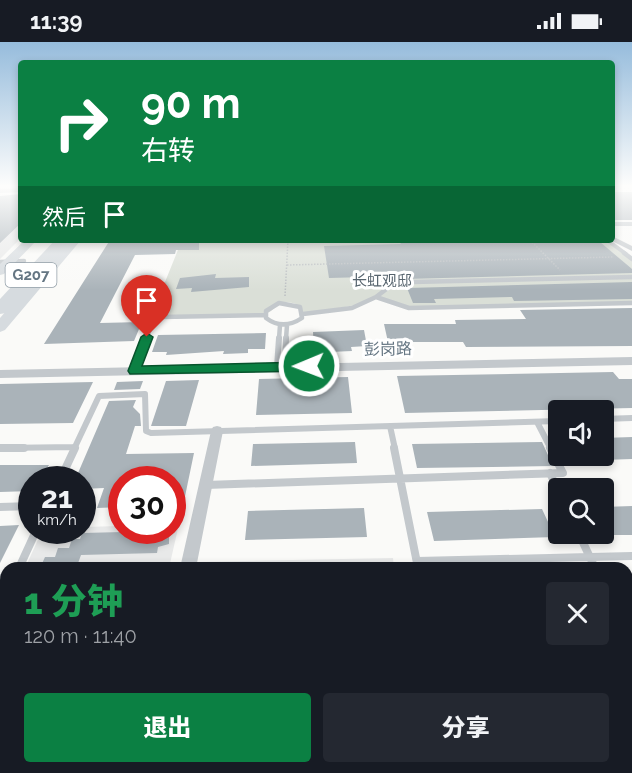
<!DOCTYPE html>
<html lang="zh">
<head>
<meta charset="utf-8">
<style>
	:root { --surface:#171b24; --page:#242831; --text:#f1f3f6; --muted:#9ea1a6; --accent:#0b8043 }
	body { margin:0; font-family:Raleway,"Noto Sans SC",sans-serif; background:var(--page); color:var(--text); height:100vh; display:flex; flex-direction:column; font-size:22px; white-space:nowrap }
	* { box-sizing:border-box; margin:0 }
	p { font-size:20px; color:var(--muted) }
	.icon { flex:none; width:33px; height:33px; fill:none; stroke:currentColor; stroke-width:2; stroke-linecap:round; stroke-linejoin:round }
	.map { position:relative; flex:1; overflow:hidden }
	.sheet { position:absolute; left:0px; top:520px; width:633px; height:212px; display:flex; flex-direction:column; background:var(--surface); border-radius:18px 18px 0 0; box-shadow:0 3px 9px #0003 }
	.sheet>* { flex:none }
	.banner { position:absolute; left:18px; top:18px; width:597px; height:183px; border-radius:6px; box-shadow:0 3px 9px #0003; background:#0b8043; color:#fff; overflow:hidden }
	.fabs { position:absolute; left:548px; top:358px; display:grid; gap:12px }
	.fabs a { display:grid; place-items:center; width:66px; height:66px; border-radius:6px; background:var(--surface); box-shadow:0 3px 9px #0003; font-size:30px }
	.speed { position:absolute; left:18px; top:424px; display:flex; gap:12px; font-size:30px; font-weight:700; text-align:center }
	.speed>* { display:grid; place-content:center; width:78px; height:78px; border-radius:50%; background:var(--surface); box-shadow:0 3px 9px #0003; line-height:1 }
	.speed small { font-size:15px; font-weight:400 }
	.speed .limit { border:9px solid #d22; background:#fff; color:#111 }
	.pin { position:absolute; display:grid; place-items:center; width:51px; height:51px; color:#fff; margin:-62px -26px; border-radius:50% 50% 50% 0; rotate:-45deg; box-shadow:0 0 6px #0007 }
	.pin .icon { rotate:45deg }
	.me { position:absolute; width:66px; margin:-33px; rotate:269deg; stroke-linejoin:round; filter:drop-shadow(0 0 4px #0008) }
	.turn { display:flex; align-items:center; gap:21px; height:126px; padding:0 24px; font-size:27px }
	.turn .icon { width:78px; height:78px; stroke-width:2.5 }
	.turn b { display:block; font-size:42px; line-height:51px }
	.then { display:flex; align-items:center; height:57px; padding:0 24px; background:#0003; gap:12px; font-size:22px }
	.round { display:grid; place-items:center; flex:none; width:63px; height:63px; border-radius:6px; background:var(--page) }
	.headline { display:flex; align-items:center; justify-content:space-between; height:102px; padding:0 24px }
	h1 { font-size:36px; font-weight:800; line-height:45px; color:#1e9e55 }
	.cta { display:flex; gap:12px; margin-top:auto; padding:12px 24px }
	.cta a { flex:1; height:69px; border-radius:6px; background:var(--accent); color:#fff; font-size:24px; font-weight:800; line-height:69px; text-align:center }
	.cta a+a { background:var(--page); color:var(--text) }
	.status { display:flex; justify-content:space-between; align-items:center; height:42px; padding:0 30px; background:var(--surface); direction:ltr }
	.status svg { height:16px; fill:currentColor }
	.map>svg:first-child { display:block }
	.built { fill:#e8e9e9 }
	.green { fill:#dadfd7 }
	.building { fill:#aab3b9 }
	.lines { fill:none; stroke-linecap:round; stroke-linejoin:round }
	.path { stroke:#bbbfc2; stroke-width:1.5; stroke-dasharray:1.5 1.5; stroke-linecap:butt }
	.lane-far4 { stroke:#c3c8cc; stroke-width:4 }
	.lane-far3 { stroke:#c3c8cc; stroke-width:4.5 }
	.lane-far2 { stroke:#c3c8cc; stroke-width:6 }
	.lane-far1 { stroke:#c3c8cc; stroke-width:8 }
	.lane { stroke:#c3c8cc; stroke-width:10 }
	.street { fill:#c3c8cc; fill-rule:evenodd }
	.secondary { fill:#d6dbdf; fill-rule:evenodd }
	.highway { fill:#d6dbdf; fill-rule:evenodd }
	.route { fill:#0b8043; stroke:#07532c; stroke-width:1.5 }
	.labels { text-anchor:middle; dominant-baseline:central; stroke-width:6; stroke-linejoin:round; paint-order:stroke }
	.shield { fill:#fff; stroke:#939fa8; stroke-width:1.5 }
	.shield-label { font-size:15px; font-weight:bold; fill:#657683 }
	.far-neighbourhood-label { font-size:15px; fill:#57646e; stroke:#fff }
	.street-label { font-size:16px; fill:#657683; stroke:#fff }
</style>
</head>
<body>
<div class="status"><b>11:39</b><svg viewBox="0 0 49 12"><path d="M0 12V9h3v3zM5 12V6h3v6zM10 12V3h3v9zM15 12V0h3v12zM26 1h20v11H26zM47 4h2v5h-2z"/></svg></div>
<div class="map">
<svg width="632" height="731" viewBox="0 0 632 731">
	<rect width="100%" height="100%" fill="#fafaf8"/>
	<!-- built -->
	<path class="built" d="M21,169v27l-21,21v-47z
		M179,482l-10,44h-144l17,-37h40l1,-4 38,-1 1,5h50l1,-6z
		M393,516l1,10h-198l1,-6z"/>
	<!-- green -->
	<path class="green" d="M182,198h425l25,19v44l-223,5 -33,-11 -13,7 -60,10 -7,-10c-21,-6 -19,8 -34,11 -30,5 -68,1 -99,2l-9,3 -4,-1z"/>
	<!-- building -->
	<path class="building" d="M612,150h20v28h-20z
		M21,152v29l-21,20v-47z
		M110,198h89v10h-23l-1,4 -40,1 -35,68 42,-1 -8,19 -90,3z
		M416,198h107l3,3 74,-1 32,27v4l-228,6 -2,-3 -73,2 -5,-32 77,-2 -2,-3z
		M216,232l-1,4 34,-1v10l-58,5 1,-4 -16,1 4,-11z
		M632,240v17l-118,2 -2,-4 -78,2 2,4h-23l-6,-15z
		M632,266v38l-166,1 -3,-5h-75l-4,-18h72l-1,-4 71,-1 -6,-9z
		M364,288l3,16 -16,1 1,4 -22,1v-4h-16l-1,-16z
		M266,291l-1,16h-17v4l-25,1 1,-3 -58,4 1,-3h-15l6,-17z
		M613,330l6,7h13v29l-227,5 -8,-37z
		M348,335l4,36 -96,2 3,-36z
		M199,338l-13,46h-35l15,-45z
		M143,339l-3,8 -26,1 3,-8z
		M93,340l-20,41 -73,1v-40z
		M136,358l-3,7 7,7 1,12h-6l-9,28 68,-1 -11,53h-11v-26h-50v27l-25,1 7,-20 -22,1v-9h-7l34,-79z
		M632,395v22l-29,1v-22z
		M355,400l2,21 -106,3 2,-22z
		M542,400l11,24 -136,2 -5,-24z
		M0,423h49l-8,15h-9v11l-32,1z
		M632,464v29h-29v-28z
		M364,466l3,29 -122,3 3,-29z
		M542,467l13,28 -121,4 -7,-29z
		M19,483l-19,38v-37z
		M164,489l5,3v10l-11,3 -1,6 -76,2 -4,11 -37,2 5,-11h10l3,-9h11l3,-9h8l2,-6z"/>
	<g class="lines">
		<!-- path -->
		<path class="path" d="M530,198l30,30
			M288,200l92,-2
			M287,223l327,-8
			M285,254l3,-56"/>
		<!-- lane-far4 -->
		<path class="lane-far4" d="M0,149l21,-1
			M607,198l19,14"/>
		<!-- lane-far3 -->
		<path class="lane-far3" d="M624,211l8,6
			M0,220l24,-1
			M376,255l13,-10 23,-5 220,-5
			M279,261l21,4 2,11c-12,8 -24,9 -36,0v-7z
			M303,272l49,-6 24,-11 33,11 223,-5
			M146,297l8,-19 8,-3 103,-2
			M279,297l1,-14
			M286,297l1,-14"/>
		<!-- lane-far2 -->
		<path class="lane-far2" d="M277,325l2,-29
			M285,325l1,-29
			M134,329l13,-33
			M603,377l29,-1
			M537,380l14,27
			M390,384l5,23
			M0,406l75,-1
			M74,407l25,-53 46,-2 1,37 5,2 407,-12"/>
		<!-- lane-far1 -->
		<path class="lane-far1" d="M0,406h24
			M394,406l24,120
			M550,431l8,18
			M60,438l15,-32
			M206,443l357,-12 -13,-25
			M0,465l32,-1
			M579,492l16,34
			M417,519l215,-5
			M19,526l17,-37
			M0,536h6"/>
		<!-- lane -->
		<path class="lane" d="M0,566l6,-12
			M627,593l5,10
			M627,628l5,-1"/>
		<!-- street -->
		<path class="street" d="M612,180h20v4h-20z
			M612,194l20,10v5l-22,-11h2z
			M632,315v8l-632,13v-8z
			M217,384l4,1 2,4 -27,137h-16l31,-137 2,-4z
			M0,634h6v20h-6z"/>
		<!-- secondary -->
		<path class="secondary" d="M25,198h12l-33,34 -4,1v-11z
			M69,198h12l-76,90 -5,2v-14z"/>
		<!-- highway -->
		<path class="highway" d="M55,198h15l-64,73 -6,1v-15z"/>
	</g>
	<!-- sky -->
	<linearGradient id="sky" x2="0" y2="1"><stop stop-color="#96bcdc"/><stop offset="0.58" stop-color="#fdfdfc"/><stop offset="1" stop-color="#fdfdfc" stop-opacity="0"/></linearGradient>
	<rect width="632" height="248" fill="url(#sky)"/>
	<!-- route -->
	<path class="route" d="M147,291l6,4 -11,29 167,-4 7,4 -7,5 -179,3 -2,-3 13,-34z"/>
	<g class="labels">
		<!-- shield labels -->
		<rect class="shield" x="5.5" y="221" width="51" height="24" rx="4.5"/>
		<g class="shield-label">
			<text x="31" y="233">G207</text>
		</g>
		<!-- far-neighbourhood labels -->
		<g class="far-neighbourhood-label">
			<text x="382" y="239">长虹观邸</text>
		</g>
		<!-- street labels -->
		<g class="street-label">
			<text transform="translate(388 307) rotate(-1)">彭岗路</text>
		</g>
	</g>
</svg>
<div class="fabs">
<a><svg class="icon" aria-label="sound" viewBox="0 0 24 24"><path d="M4 9h4l5-4v14l-5-4H4zM17 9q2 3 0 6"/></svg></a>
<a><svg class="icon" aria-label="search" viewBox="0 0 24 24"><circle cx="10" cy="10" r="6"/><path d="M15 15l6 6"/></svg></a>
</div>
<div class="speed"><div>21<small>km/h</small></div><div class="limit">30</div></div>
<div class="pin" style="left:147px;top:295px;background:#d93025"><svg class="icon" aria-label="arrive" viewBox="0 0 24 24"><path d="M6 21V4h12l-3 4 3 4H6"/></svg></div>
<svg class="me" style="left:309px;top:324px" viewBox="-20 -20 40 40"><circle r="17" fill="#0b8043" stroke="#fff" stroke-width="3"/><path d="M0-11L8 9 0 5-8 9z" fill="#fff"/></svg>
<div class="banner">
<div class="turn"><svg class="icon" aria-label="right" viewBox="0 0 24 24"><path d="M7 20v-9h11M14 6l5 5-5 5"/></svg><div><b>90 m</b>右转</div></div>
<div class="then">然后<svg class="icon" aria-label="arrive" viewBox="0 0 24 24"><path d="M6 21V4h12l-3 4 3 4H6"/></svg></div>
</div>
<section class="sheet">
<div class="headline"><div><h1>1 分钟</h1><p>120 m · 11:40</p></div><a class="round"><svg class="icon" aria-label="close" viewBox="0 0 24 24"><path d="M6 6l12 12M18 6L6 18"/></svg></a></div>
<div class="cta"><a>退出</a><a>分享</a></div>
</section>
</div>
</body>
</html>
